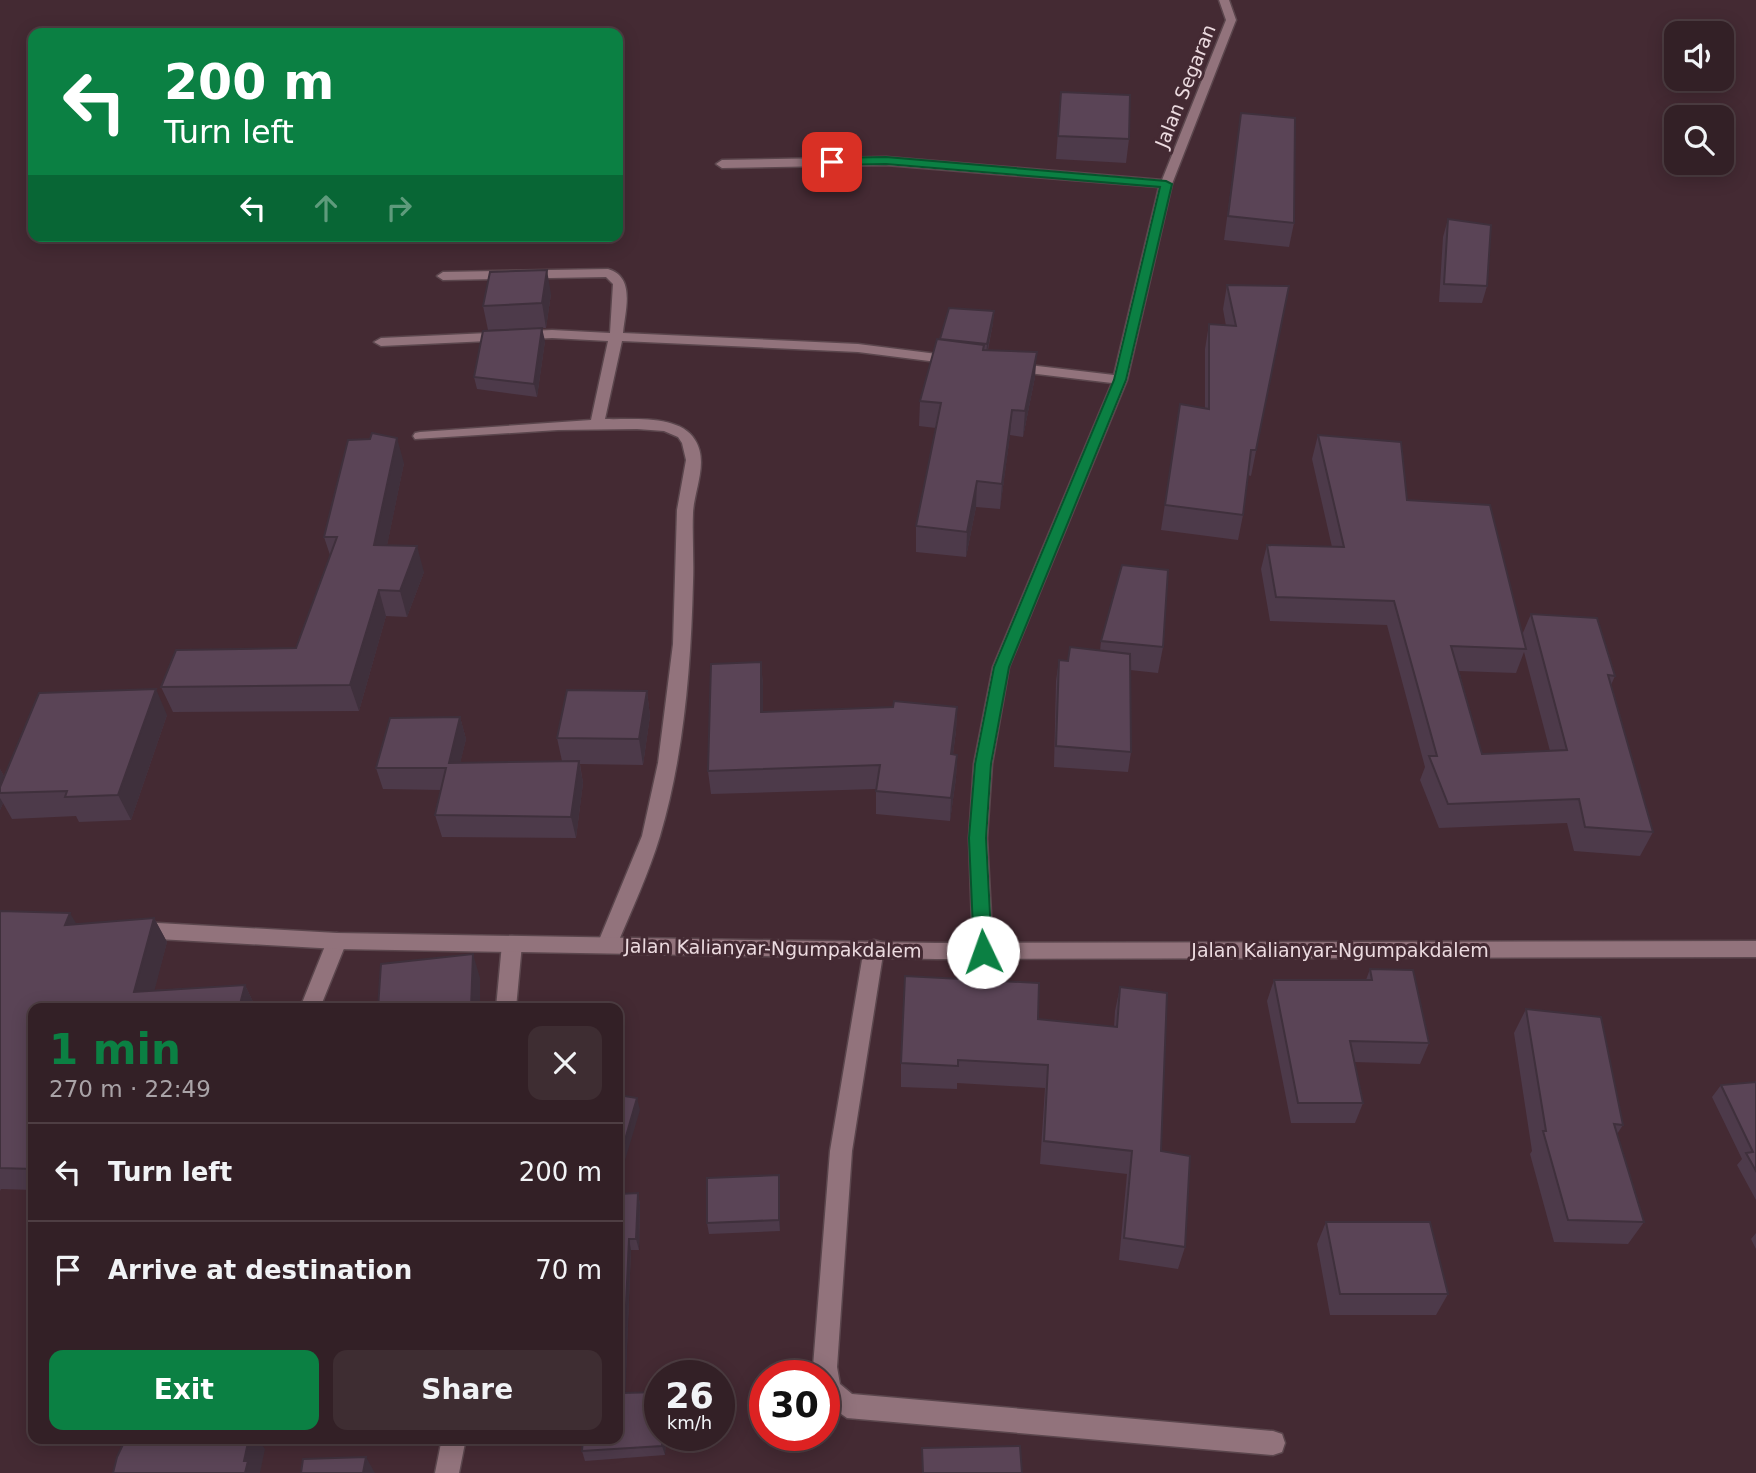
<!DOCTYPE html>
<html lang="en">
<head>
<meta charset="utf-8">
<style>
	:root { --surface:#332026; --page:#3e2d32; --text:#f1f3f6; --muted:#a9a3a7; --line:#4e3e43; --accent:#0b8043 }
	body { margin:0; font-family:"DejaVu Sans",sans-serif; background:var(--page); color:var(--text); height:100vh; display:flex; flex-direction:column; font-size:26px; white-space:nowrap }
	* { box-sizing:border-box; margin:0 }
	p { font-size:23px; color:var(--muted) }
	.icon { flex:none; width:38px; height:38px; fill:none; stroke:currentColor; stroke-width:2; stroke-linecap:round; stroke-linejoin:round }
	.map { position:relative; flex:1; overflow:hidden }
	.sheet { position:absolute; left:28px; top:1003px; width:595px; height:441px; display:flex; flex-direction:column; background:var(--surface); border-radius:14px; box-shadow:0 4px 18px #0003,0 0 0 2px var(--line) }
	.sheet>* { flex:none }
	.top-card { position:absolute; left:28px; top:28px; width:595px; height:214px; border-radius:14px; box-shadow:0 4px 18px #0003,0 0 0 2px var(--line); background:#0b8043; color:#fff; overflow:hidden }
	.fabs { position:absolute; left:1664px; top:21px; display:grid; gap:14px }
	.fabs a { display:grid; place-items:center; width:70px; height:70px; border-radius:14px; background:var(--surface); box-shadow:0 4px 18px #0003,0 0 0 2px var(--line); font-size:35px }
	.speed { position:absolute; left:644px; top:1360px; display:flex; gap:14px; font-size:35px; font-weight:700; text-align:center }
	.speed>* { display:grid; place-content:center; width:91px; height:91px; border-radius:50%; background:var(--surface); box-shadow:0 4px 18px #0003,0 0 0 2px var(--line); line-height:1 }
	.speed small { font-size:18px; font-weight:400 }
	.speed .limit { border:10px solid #d22; background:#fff; color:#111 }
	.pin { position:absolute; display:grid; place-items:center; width:60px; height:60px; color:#fff; margin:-30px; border-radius:14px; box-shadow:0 4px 10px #0006 }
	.me { position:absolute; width:77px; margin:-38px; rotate:357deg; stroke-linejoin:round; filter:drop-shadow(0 0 5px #0008) }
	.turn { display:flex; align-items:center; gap:24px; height:147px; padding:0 21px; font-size:32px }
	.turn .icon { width:91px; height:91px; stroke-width:2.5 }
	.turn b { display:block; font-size:49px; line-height:60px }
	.lanes { display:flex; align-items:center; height:66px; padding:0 21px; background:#0003; justify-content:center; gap:35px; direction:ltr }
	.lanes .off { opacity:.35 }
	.round { display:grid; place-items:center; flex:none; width:74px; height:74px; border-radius:14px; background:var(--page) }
	.head { display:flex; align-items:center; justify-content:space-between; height:119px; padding:0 21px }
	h1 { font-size:42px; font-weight:700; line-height:52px; color:var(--accent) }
	.primary-button { display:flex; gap:14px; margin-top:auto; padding:14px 21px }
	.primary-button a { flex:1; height:80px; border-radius:14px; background:var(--accent); color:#fff; font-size:28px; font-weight:700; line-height:80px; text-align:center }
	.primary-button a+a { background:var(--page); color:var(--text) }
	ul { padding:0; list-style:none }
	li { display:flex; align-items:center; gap:21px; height:98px; padding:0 21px; border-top:2px solid var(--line) }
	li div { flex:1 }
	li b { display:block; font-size:26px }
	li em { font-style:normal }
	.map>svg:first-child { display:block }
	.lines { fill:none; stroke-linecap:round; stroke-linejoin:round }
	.street-casing { stroke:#5b464d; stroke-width:3 }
	.secondary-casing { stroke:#5b464d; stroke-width:3 }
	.street { fill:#92737c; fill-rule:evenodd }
	.secondary { fill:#92737c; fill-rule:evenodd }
	.wall { fill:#4d3a4a; fill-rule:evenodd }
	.shaded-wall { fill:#3f303c }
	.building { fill:#5a4456; stroke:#3f303c; stroke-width:2 }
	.route { fill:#0b8043; stroke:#07532c; stroke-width:2 }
	.labels { text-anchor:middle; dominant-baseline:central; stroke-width:6; stroke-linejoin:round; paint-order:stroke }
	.street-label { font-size:19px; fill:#ebdadf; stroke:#442a33 }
</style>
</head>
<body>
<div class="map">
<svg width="1756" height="1473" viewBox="0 0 1756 1473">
	<rect width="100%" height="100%" fill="#442a33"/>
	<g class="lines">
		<defs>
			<path id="street" d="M1219,0h10l7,20 -64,164 -45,196 -118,287 -17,97 -5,74 6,114 -3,6 -7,2 -7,-2 -3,-6 -4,-114 5,-74 19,-97 119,-284 -100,-12 -7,-4 7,-4 102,12 45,-188 -273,-22 -164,3 -6,-4 6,-4 164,-3 276,23 64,-160z
				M608,269c28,8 17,42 15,64l235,11 95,12 7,4 -7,4 -95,-12 -236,-11 -17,78c26,1 75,-5 90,21 14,22 -1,50 -2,73 -1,23 1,46 0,69 -2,84 -9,173 -33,254 -11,37 -28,73 -43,109l-3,6 -7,2 -7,-2 -3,-6 45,-109 16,-73 15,-119 4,-134 9,-50 -4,-17 -4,-6 -14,-6 -27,-2 -79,1 -143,9 -2,-3 2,-3 5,-1 171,-12 17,-79 -56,-3 -171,8 -7,-4 7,-4 171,-8 58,3 3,-49 -7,-7 -163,3 -6,-4 6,-4z
				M337,933l7,2 3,6 -27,67h-20l27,-67 3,-6z
				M512,936l7,2 3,6 -6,64h-20l6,-64 3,-6z
				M874,940l7,2 3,6 -32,203 -15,216 3,17 12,10 421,37 9,3 3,9 -3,9 -9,3 -426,-37 -23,-16v-26h-9l-2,-9 17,-216 34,-203 3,-6z
				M442,1438h24l-7,35h-24z"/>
			<path id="secondary" d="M140,922l197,11 599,10 820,-2v16l-820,2 -599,-10 -197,-11 -7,-2 -3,-6 3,-6z"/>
		</defs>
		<!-- street casing -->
		<use href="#street" class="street-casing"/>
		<!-- secondary casing -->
		<use href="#secondary" class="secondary-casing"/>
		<!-- street -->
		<use href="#street" class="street"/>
		<!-- secondary -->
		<use href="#secondary" class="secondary"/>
	</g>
	<!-- wall -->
	<path class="wall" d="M1061,92l68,47 -3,24 -70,-4z
		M1241,113l53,110 -5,24 -65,-7z
		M1448,219l39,67 -5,17 -43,-1 4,-65z
		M1227,285l62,1 -38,190 -3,-1 -5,40 -5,25 -77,-10 19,-126 25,4v-59l4,-25 17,2 -3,-17z
		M551,294l-5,34 -58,2 -5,-24z
		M949,308l45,3 -1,12 -5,27 47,27 -12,60 -13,-2 -10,74 -24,-2 -10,50 -50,-5v-26l20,-98 -17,-2 1,-25 20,-61z
		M545,341l-8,56 -60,-8 -3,-12z
		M1318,435l89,65 115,135 9,-21 84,62 -4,9 42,147 -13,24 -66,-5 -7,-28 -128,5 -19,-48 5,-13 -38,-142 -117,-4 -9,-52 6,-24 65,2 -20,-88zM1524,652l26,99 -68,3 -23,-83 57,2z
		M404,463l-17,82 37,27 -17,45 -21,-1 -27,95 -186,1 -12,-25 135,-39 34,-93 -6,-18z
		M1101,641l62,6 -5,26 -28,-3 1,82 -3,20 -74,-5 2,-86 3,-21 9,1 32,-10z
		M761,662l2,24v26l194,-5 -1,24 -3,23 4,1 -1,23 -6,43 -74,-7v-25l-165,5 -3,-23z
		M647,691l3,25 -7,49 -63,-1 3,19 -7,55 -134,-1 -7,-22 6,-25 -58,-1 -7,-21 84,-51 6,22 -6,24 102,-2 -5,-23z
		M167,715l-36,105 -52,2 -3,-6 -64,3 -9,-16 -3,7v-41l4,7z
		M0,911l76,13 78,-6 13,24 -13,48 91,-5 11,23h-223v182l-32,-1 -1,2z
		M1370,969l59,74 -9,21 -66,-2 9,41 -8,20h-64l-24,-122 7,-21h92z
		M1120,987l65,260 -7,22 -59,-9 8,-86 -87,-10 5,-76 -88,-5v6l-56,-2v-24l137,-44 76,8 1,-16z
		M1526,1009l97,116 -6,9 27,88 -16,22 -74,-2 -24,-88 2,-3 -18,-118z
		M1756,1082v118l-19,-35 5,-6 -30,-62 9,-12z
		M779,1175l1,56 -71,3 -2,-11z
		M638,1193l2,12 -1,45h-8l-6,143 35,42h6l-1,20 -80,6 -3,-10 36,-257z
		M1326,1222l122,72 -12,21h-106l-13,-71z
		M1756,1233v16l-5,-10z"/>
	<!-- shaded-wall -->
	<path class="shaded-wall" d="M547,270l4,24 -5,34 -4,-25z
		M994,311l-1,12 -7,34 1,-13z
		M542,328l3,13 -8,56 -3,-13z
		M1037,352l-2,25 -12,60 2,-26z
		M1012,410l-2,25 -10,74 2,-25z
		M397,438l7,25 -22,107 -8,-25z
		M977,481l-1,26 -10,50 1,-25z
		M417,546l7,26 -17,45 -7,-26z
		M379,590l7,26 -27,95 -9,-26z
		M761,662l2,24v50l-2,-24z
		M156,689l11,26 -36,105 -13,-25z
		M647,691l3,25 -7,49 -4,-26z
		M957,707l-1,24 -6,46 1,-23z
		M460,717l6,22 -11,46 -6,-22z
		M957,755l-1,23 -6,43 1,-23z
		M579,761l4,22 -7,55 -5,-21z
		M0,769l10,18 -10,6z
		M0,798l3,5 -3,7z
		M70,913l14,24 -19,-12z
		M154,918l13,24 -17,66 -16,-16z
		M473,954l7,24v30h-9z
		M245,985l11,23h-17z
		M637,1098l3,12 -22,74v-20z
		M779,1175l1,11v45l-1,-11z
		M638,1193l2,12 -1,45 -3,-11z
		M629,1239l2,11 -6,154 -3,-11z
		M663,1435h3l-1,20 -3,-9z
		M249,1438h8l8,11 -5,24h-15l-1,-12z
		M366,1457l9,16h-12z"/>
	<!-- building -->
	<path class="building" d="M1061,92l69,3 -1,44 -71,-3z
		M1241,113l54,5 -1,105 -66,-7z
		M1448,219l43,6 -4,61 -43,-2z
		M547,270l-5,33 -59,3 7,-34z
		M1227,285l62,1 -33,164h-5l-8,65 -78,-10 15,-101 29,5v-85l27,2z
		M949,308l45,3 -7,33 -47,-5z
		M542,328l-8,56 -60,-7 9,-46z
		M937,339l47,6 -1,5 54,2 -12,59 -13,-1 -10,74 -25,-3 -10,51 -51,-6 25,-123 -21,-2z
		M372,433l25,5 -23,107 43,1 -17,45 -21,-1 -29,95 -189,2 15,-37 120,-2 41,-111h-13l24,-97 22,-1z
		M1318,435l83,7 6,58 83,5 36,144 -75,-3 31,108 85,-4 -36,-136 66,4 18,58 -7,-1 45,157 -68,-5 -6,-28 -131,5 -19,-48h8l-43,-155 -118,-4 -9,-52 77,2z
		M1122,565l46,5 -5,77 -62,-6z
		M1070,647l60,7 1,98 -75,-6 3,-86 9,1z
		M761,662v50l132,-5 1,-6 63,6 -6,47 6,1 -6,43 -75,-7 4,-26 -172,6 3,-107z
		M156,689l-38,106 -53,2 2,-6 -67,2v-6l39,-94z
		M567,690l80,1 -8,48 -82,-1z
		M460,717l-11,46 130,-2 -8,56 -136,-2 11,-47h-70l14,-50z
		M0,911l70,2 -5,12 89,-7 -20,74 111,-7 -6,23h-206v161l-33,-1z
		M473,954l-2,54h-93l3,-44z
		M1370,969l43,1 16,73 -79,-2 13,62h-65l-24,-123h98z
		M905,976l134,7 -1,36 79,8 3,-40 47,6 -6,158 29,5 -5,91 -61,-9 8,-87 -88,-10 4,-76 -90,-5v6l-57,-3z
		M1526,1009l75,8 22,108 -9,-1 30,98 -76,-2 -25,-89h3z
		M1756,1082v89l-10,-18 7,-1 -32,-67z
		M618,1095l19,3 -19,66z
		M779,1175v45l-72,3v-45z
		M638,1193l-2,46h-7l-7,154 38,-1v43h3l-1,11 -80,5 1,-13h35v-244z
		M1326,1222h104l18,72h-108z
		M126,1438h123l-5,23h4l-3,12h-132l4,-16z
		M1020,1446l2,27h-99l-1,-25z
		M366,1457l-3,16h-62l2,-14z"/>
	<!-- route -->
	<path class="route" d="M886,157l280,24 6,3 -46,196 -117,287 -18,97 -5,74 6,114 -2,5 -7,2 -6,-2 -3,-5 -5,-114 6,-74 19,-97 120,-287 46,-193 -274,-23 -54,1 -6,-3 6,-4z"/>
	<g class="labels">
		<!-- street labels -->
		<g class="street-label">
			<text transform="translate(1185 86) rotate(-68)">Jalan Segaran</text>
			<text transform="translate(773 948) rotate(1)">Jalan Kalianyar-Ngumpakdalem</text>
			<text x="1340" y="950">Jalan Kalianyar-Ngumpakdalem</text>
		</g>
	</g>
</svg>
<div class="fabs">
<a><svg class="icon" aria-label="sound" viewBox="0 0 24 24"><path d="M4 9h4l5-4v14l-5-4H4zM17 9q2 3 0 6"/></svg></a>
<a><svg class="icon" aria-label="search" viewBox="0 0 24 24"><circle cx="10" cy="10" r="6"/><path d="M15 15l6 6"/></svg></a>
</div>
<div class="speed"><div>26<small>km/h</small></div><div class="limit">30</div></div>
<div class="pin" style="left:832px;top:162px;background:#d93025"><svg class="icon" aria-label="arrive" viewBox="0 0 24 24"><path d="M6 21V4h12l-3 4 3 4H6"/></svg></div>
<svg class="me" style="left:983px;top:952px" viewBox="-20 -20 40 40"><circle r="19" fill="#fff"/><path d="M0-13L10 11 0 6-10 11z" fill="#0b8043"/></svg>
<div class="top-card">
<div class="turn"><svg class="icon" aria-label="left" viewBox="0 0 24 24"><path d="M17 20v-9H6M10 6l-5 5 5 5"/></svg><div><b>200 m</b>Turn left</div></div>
<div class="lanes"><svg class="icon" aria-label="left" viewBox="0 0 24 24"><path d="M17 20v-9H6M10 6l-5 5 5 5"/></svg><svg class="icon off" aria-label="ahead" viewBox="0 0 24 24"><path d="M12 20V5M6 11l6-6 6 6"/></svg><svg class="icon off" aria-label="right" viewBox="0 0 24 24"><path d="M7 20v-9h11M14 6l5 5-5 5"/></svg></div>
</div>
<section class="sheet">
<div class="head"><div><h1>1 min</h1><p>270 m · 22:49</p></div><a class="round"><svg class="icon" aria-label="close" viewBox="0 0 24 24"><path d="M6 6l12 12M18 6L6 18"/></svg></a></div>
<ul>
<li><svg class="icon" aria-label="left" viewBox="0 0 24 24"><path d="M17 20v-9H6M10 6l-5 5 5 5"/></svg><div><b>Turn left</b></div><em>200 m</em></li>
<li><svg class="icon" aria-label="arrive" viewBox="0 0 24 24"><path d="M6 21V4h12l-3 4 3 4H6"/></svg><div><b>Arrive at destination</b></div><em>70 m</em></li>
</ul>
<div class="primary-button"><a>Exit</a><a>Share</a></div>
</section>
</div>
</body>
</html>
